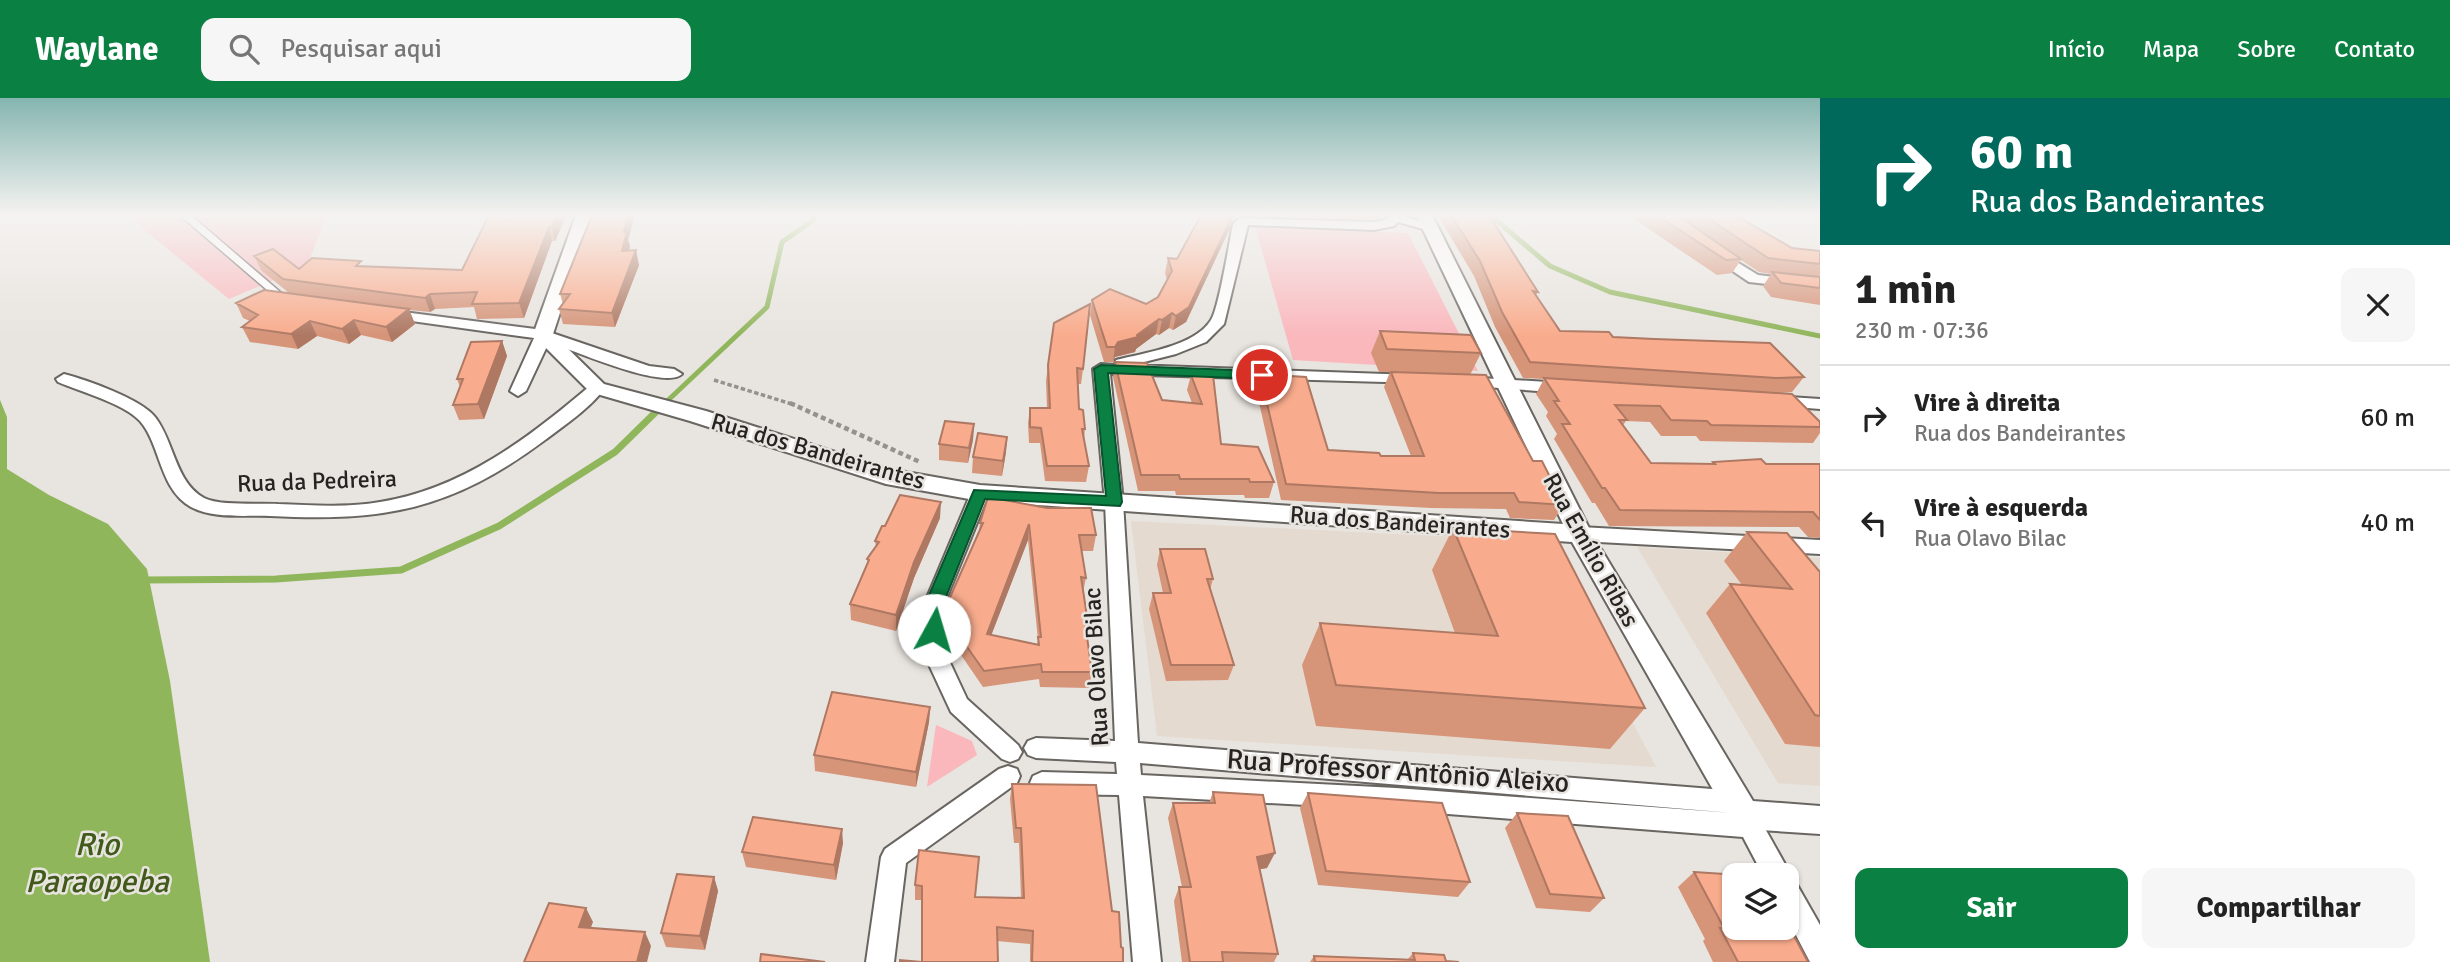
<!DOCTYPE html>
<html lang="pt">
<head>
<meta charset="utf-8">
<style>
	:root { --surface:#fff; --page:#f6f6f6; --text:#222; --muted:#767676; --line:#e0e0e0; --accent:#0b8043 }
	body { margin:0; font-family:Signika,sans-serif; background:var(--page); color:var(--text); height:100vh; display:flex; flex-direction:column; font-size:26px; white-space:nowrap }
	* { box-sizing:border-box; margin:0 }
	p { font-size:23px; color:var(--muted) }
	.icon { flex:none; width:38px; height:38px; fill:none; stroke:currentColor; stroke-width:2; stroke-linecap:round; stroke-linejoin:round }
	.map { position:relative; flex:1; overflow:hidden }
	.panel { display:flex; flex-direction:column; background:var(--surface); width:630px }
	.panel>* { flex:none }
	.top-card { background:#00695c; color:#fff; overflow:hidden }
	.fabs { position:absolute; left:1722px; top:765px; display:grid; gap:14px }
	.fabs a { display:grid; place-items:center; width:77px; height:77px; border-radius:14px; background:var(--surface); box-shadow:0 2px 5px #0004; font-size:35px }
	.pin { position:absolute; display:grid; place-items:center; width:60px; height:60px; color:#fff; margin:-30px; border:4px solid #fff; border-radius:50%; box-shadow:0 2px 7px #0007 }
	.me { position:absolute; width:77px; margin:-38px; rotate:6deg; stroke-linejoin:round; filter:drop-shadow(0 0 5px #0008) }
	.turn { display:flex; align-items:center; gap:24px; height:147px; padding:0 35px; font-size:32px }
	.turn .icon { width:91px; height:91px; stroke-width:2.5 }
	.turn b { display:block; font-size:49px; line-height:60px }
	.round { display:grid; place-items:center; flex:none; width:74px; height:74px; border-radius:14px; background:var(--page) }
	.overview { display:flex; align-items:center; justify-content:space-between; height:119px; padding:0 35px }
	h1 { font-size:42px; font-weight:700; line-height:52px }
	.button { display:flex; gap:14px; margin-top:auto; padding:14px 35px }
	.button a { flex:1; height:80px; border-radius:14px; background:var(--accent); color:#fff; font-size:28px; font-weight:700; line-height:80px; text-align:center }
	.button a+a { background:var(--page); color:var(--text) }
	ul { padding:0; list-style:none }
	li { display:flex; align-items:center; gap:21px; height:105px; padding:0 35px; border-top:2px solid var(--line) }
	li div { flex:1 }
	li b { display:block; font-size:26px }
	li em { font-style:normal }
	header { display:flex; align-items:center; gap:42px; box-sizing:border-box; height:98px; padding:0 35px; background:var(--accent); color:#fff }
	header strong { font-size:33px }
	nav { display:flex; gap:38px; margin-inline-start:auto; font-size:24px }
	.search { width:490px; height:63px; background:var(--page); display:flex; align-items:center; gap:18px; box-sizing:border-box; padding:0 24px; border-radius:14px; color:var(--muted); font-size:26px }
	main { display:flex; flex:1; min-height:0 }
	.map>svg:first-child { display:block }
	.built { fill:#e4dacf }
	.green { fill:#fab8bd }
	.water { fill:#90b65c }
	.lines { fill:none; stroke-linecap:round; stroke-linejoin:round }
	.stream-far1 { stroke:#90b65c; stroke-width:5 }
	.stream { stroke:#90b65c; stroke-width:7 }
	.service-casing { stroke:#696561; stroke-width:10 }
	.minor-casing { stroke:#696561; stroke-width:4 }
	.tertiary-casing { stroke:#696561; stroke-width:4 }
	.path-far1 { stroke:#95928e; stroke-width:3.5; stroke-dasharray:4.5 2.5; stroke-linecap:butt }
	.path { stroke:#95928e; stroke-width:4.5; stroke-dasharray:5 3.5; stroke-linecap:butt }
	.service { stroke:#fff; stroke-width:7 }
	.minor { fill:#fff; fill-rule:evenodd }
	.tertiary { fill:#fff; fill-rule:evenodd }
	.wall { fill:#d69479; fill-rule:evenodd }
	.shaded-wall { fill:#ae7863 }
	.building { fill:#f9ac8d; stroke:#ae7863; stroke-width:2; fill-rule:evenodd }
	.route { fill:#0b8043; stroke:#07532c; stroke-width:2 }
	.labels { text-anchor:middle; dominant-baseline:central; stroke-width:5; stroke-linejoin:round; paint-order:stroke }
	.street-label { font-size:24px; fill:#262422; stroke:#e8e4df }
	.near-street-label { font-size:28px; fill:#262422; stroke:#e8e4df }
	.near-water-label { font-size:32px; font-style:italic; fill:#415a1b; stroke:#e8e4df }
</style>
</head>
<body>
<header>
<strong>Waylane</strong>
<div class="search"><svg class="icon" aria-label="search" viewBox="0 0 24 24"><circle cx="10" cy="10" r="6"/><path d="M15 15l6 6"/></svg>Pesquisar aqui</div>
<nav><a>Início</a><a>Mapa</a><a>Sobre</a><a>Contato</a></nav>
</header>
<main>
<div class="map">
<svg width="1820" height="864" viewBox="0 0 1820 864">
	<rect width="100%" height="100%" fill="#e8e4df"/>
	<!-- built -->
	<path class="built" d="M1131,423l407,20 118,226 -499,-31z
		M1637,449l183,11v228l-42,-3z"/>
	<!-- green -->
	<path class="green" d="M126,117h201l-23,58 -30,7 -45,19z
		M1255,128l153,7 70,138 -185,-11z
		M936,627l36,16 5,14 -50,32z"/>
	<!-- water -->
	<path class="water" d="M0,302l7,17v52l42,26 59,29 39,45 23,112 40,281h-210z"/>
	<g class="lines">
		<!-- stream-far1 -->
		<path class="stream-far1" d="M1490,117l60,51 60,26 210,44
			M663,307l104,-98 15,-65 30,-21 4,-6"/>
		<!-- stream -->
		<path class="stream" d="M143,482l133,-1 125,-9 98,-44 116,-74 50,-49"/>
		<defs>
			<path id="service" d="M185,117l98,84"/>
			<path id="minor" d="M1390,117h11l36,12 -7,4 -32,-9 -4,4 -20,4 -126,-5 -24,99 -18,18 -30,12 -44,11 282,10 6,2 2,3 -2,3 -310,-9 13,128 15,241 599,48 9,3 2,11 5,2 33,59 4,9 -2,5 8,3 24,42v37h-10l-23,-44v-43h-24l-20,-38 -347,-27 -253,-14 18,166h-28l-14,-167 -77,-1 -9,-4 -3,-7 3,-7 9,-4 75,2 -1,-12 -80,-4 -8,-3 -4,-7 4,-7 8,-3 79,3 -10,-239 -12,-133 8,-5 14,1 1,-5c28,-7 79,-14 95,-40 8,-12 18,-77 22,-96l7,-6 134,4 11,-2zM1140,665l593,50 -337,-25 -255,-13z
				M1714,150l44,27 62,7v8l-71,-8 -40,-27v-6z
				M388,212l155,20 106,36 25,3 8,5c-16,17 -110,-24 -133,-32l-23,49 -8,5 -8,-5 24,-53 -151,-21 -2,-3 2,-3z
				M64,276c23,6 77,25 91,43 19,24 20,65 49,81 16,8 55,5 74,6 34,1 69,4 102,-2 82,-13 149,-64 211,-117l6,-2 8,5c-15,20 -40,37 -60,52 -94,70 -161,82 -275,76 -25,-1 -57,3 -79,-9 -32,-18 -30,-62 -51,-86 -17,-18 -59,-29 -82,-39l-2,-3z
				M1465,279l99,6 8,5 -8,5 -105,-8 -2,-3 2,-3z
				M1776,298l44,3v10l-50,-4 -2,-4 2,-4z
				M980,389l7,2 2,4 -46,114 3,47 21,45 51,46 4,7 -4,7 -8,3 -8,-3 -51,-47 -27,-58 -1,-47 48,-114 2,-4z
				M1580,429l240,13v14l-240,-13 -7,-2 -3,-5 3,-5z
				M1008,668l9,3 3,7 -3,7 -111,80 -12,99h-28l15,-105 4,-8 114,-80z"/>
			<path id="tertiary" d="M576,117h16l-39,119 51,50 102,27 183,58 91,16 583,39 -147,-309h16l160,319 161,267 67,5v28l-76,-5 -11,-4 -161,-283 -592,-41 -94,-17 -196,-63 -100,-29 -57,-57z"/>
		</defs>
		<!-- service casing -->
		<use href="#service" class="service-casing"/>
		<!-- minor casing -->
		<use href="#minor" class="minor-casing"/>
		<!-- tertiary casing -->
		<use href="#tertiary" class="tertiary-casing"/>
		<!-- path-far1 -->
		<path class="path-far1" d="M714,282l81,25"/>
		<!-- path -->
		<path class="path" d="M790,305l130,59"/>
		<!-- service -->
		<use href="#service" class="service"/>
		<!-- minor -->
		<use href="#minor" class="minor"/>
		<!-- tertiary -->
		<use href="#tertiary" class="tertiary"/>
	</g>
	<!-- wall -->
	<path class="wall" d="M567,117l-12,26h-3l-28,77 -47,1 -3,-12 -39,2 -5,3 -21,-2 6,14 -23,18 -31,-7 -12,9 -32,-8 -19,13 -48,-7 -8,-15 8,-6 -7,-3 -7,-15 53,-10 -28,-23 -7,-14 45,13 64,-2 99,3z
		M592,117h43l-7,25 2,6 -1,5 10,14 -24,62 -52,-3 -4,-15 4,-5 -3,-10z
		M1249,117h139l-14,4z
		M1434,117h55l49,77 -2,3 24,36 53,6 191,40 -12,15 -18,1 46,29v11l-7,10 -113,-2 -4,-5h-35l-11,-14 -24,-1 -3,4 28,38 61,1 1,-2 53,2h54v74l-12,-1 -9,-10 -190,-1 -14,-23h-3l-38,-64 3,-5 -11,-18 2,-4 -12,-18 8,-15 -21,-1 -28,-51 -21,-51 -34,-57z
		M1628,117h107l57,33 28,3v54l-49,-8 -8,-11 8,-12 -12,-2 -18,-12 -9,13 -15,2z
		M1231,128l-45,96 -13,8 -4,-2 -10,7 -3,-1 -20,15 -1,3 -20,5 -2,5h-9l-14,-47 2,-15 54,4 12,-7 9,-17 -2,-7 3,-15 9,1z
		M1380,233l101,22 -11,22 94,130 -10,15 -44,-2 -4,-9 -75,-1 -150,-8 -25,-111 4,-15 68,76 53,6h30l-27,-69 6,-15h-11l-8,-19z
		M502,243l5,15 -23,63 -25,1 -6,-15 7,-18 -3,-8z
		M1115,264l47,38 30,3 -5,-13 4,-15 30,69 53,38 -5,16h-24l-1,-3h-68l-1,-4h-37l-25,-114z
		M1048,267l35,4 -2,15h-3l1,25 6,20 -1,10 5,27 -3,16 -41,-1 -5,-38h-11l-1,-20 2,-15h17l-1,-27z
		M974,326l-1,16 -5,23 -29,-3v-16z
		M1007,339l-1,15 -4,24 -30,-3 1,-16z
		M988,399l108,38 -3,16h-11l4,27 -3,14 5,31 -2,9 6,40 -3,16 -49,-1 -1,-8 -56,8 -35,-51 -1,-32 32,-74 1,-7zM1028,442l10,100 -1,4 -46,-9z
		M940,420l-26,60 -18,53 -45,-11 -1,-16 18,-40 -1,-5 9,-12 -1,-6 10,-15z
		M1453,430l192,180 -35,41 -294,-23 -14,-61 18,-42 135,10 -23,-63z
		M1747,434l73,40v175l-35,-3 -79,-131 24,-29 12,1 -18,-24z
		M1160,451l53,30 -3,11 24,75 -6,15 -62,1 -17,-72 4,-16h10l-6,-28z
		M930,609l-1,15 -13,65 -101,-16 -1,-16z
		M1012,686l100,127 11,51h-93v-18l-33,-3 -75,21v-62h-7v-15l4,-35 56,47 46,1 -2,-55h-5l-4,-44z
		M1213,694l54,76 -7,1 18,85 -4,8h-92l-8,-61 5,-14h3l-14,-69 5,-15h36z
		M1308,695l162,89 -12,15 -140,-12 -18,-77z
		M1517,715l87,85 -14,14 -54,-4 -31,-80z
		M843,745l-7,37 -90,-13 -4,-15z
		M1694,774l114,90h-95l-10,-21 2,-2 -27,-52z
		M714,779l4,14 -13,59 -39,-3 -5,-14z
		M1413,855l33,8 13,1h-149l4,-6 94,3z"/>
	<!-- shaded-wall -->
	<path class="shaded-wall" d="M557,117h10l-12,26 -3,-14z
		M628,117h7l-7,25 2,6 -5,19 -3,-14 2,-19z
		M1234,117l-3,11 -45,96 -13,8 3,-14z
		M1375,117h13l-14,4z
		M549,129l3,14 -28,77 -5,-15z
		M636,152l3,15 -24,62 -3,-14z
		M430,196l5,15 -5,3 -5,-14z
		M409,211l6,15 -23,18 -6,-15z
		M1172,215l-3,15 -10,7 3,-15z
		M1159,221l-3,15 -20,15 -1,3 -20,5 -2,5 2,-15 3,-5z
		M354,222l7,15 -12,9 -7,-15z
		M310,223l7,15 -19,13 -7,-15z
		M502,243l5,15 -23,63 -6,-15z
		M974,326l-1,16 -5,23 1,-15z
		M1007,339l-1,15 -4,24 1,-15z
		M941,404l-1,16 -26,60 -18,53v-16l18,-53z
		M1029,426l-1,16 -42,109 1,-15z
		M930,609l-1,15 -13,65v-15z
		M842,731l1,14 -7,37 -2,-15z
		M1275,755l-8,15 -17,3 7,-14z
		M714,779l4,14 -13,59 -5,-14z
		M586,810l7,14 -7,18 -7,-13z
		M645,834l6,14 -4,16h-10z"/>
	<!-- building -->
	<path class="building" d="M489,117h68l-5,12h-3l-30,76 -47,1 5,-12 -47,2 -5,4 -142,-19 -29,-23 19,-7 26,20 13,-11 49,3 -5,5 106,4z
		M592,117h36l-4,17h3l-5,19 14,-1 -24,63 -53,-4 11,-15h-10z
		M1201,117h32l-44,92 -13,9 -4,-3 -10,7 -3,-1 -22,16 1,2 -20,5 -3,5h-8l-15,-47 18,-11 36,15 12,-7 14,-26 -4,-13 9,1z
		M1451,117h38l49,77 -5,-1 27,40 49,1 4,5 41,2 116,4 34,34 -28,1 -246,-16 -28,-50 -22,-51z
		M1656,117h21l64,44 -15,1z
		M1703,117h32l57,33 28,3v13l-52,-6z
		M1772,174l48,5v11l-39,-5z
		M264,192l145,19 -23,18 -32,-7 -12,9 -32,-8 -19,13 -49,-7 16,-12 -22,-12z
		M1090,206l-7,65 -6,-1 2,41 4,1 2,19h-3l7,37h-42l-6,-38 -11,-1v-19h20l-2,-43 6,-42z
		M1380,233l91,4 10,18 -94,-4z
		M502,243l-24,63 -25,1 10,-26h-6l14,-37z
		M1115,264l32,1 15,37 40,4 -11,-29h22l8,69 37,3 16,35h-24l-1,-3h-69l-1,-4h-38z
		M1391,274l95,3 47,86h9l22,44 -45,-3 -5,-9h-75l-153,-9 -26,-110 46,3 22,73 51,3 2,3h43z
		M1544,280l248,16 28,28v5l-109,-2 -4,-4 -36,-1 -11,-14 -45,-1 12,15h-8l32,43 64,1 -2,-2 48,-3 5,5h54v56l-7,-8 -193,-2 -15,-22h-3l-40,-64h8l-16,-23h5z
		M945,323l29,3 -5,24 -30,-4z
		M978,335l29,4 -4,24 -30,-4z
		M900,397l41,7 -27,60 -18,53 -46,-11 19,-44 -2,-1 12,-17 -4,-1 7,-15h3z
		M988,399l59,11h44l5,27h-17l7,43 -5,-1 7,46h-3l7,49h-50l-1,-8 -57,7 -36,-51 -1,-16 36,-81h-3zM1029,426l12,113h-3l1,8 -52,-11z
		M1453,430l102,6 90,174 -309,-23 -16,-62 178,13z
		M1747,434l40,1 33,39v144l-5,-1 -85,-131 62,5z
		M1160,451h45l8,30h-6l27,86h-63l-18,-72h18z
		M832,594l98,15 -14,65 -102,-17z
		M1012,686l84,1 16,126 7,1 2,35 2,1v14h-91l1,-31 -36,-4 1,35h-98v-2l22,2v-76l-7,-1 4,-35 60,7 -4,40 49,1 -3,-70h-5z
		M1213,694l50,3 12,58 -18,4 21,97 -56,-2 1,10h-33l-11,-75h12l-18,-84h42z
		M1308,695l134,10 28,79 -144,-11z
		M1517,715l51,3 36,82 -54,-4z
		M753,719l89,12 -8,36 -92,-13z
		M1694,774l46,3h-6v53h53v-5l21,39h-70l-18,-34h4z
		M677,776l37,3 -14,59 -39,-3z
		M549,805l37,5 -7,19 66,5 -8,30h-113z
		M1413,855l31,2 2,6 13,1h-144l-1,-6 101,4z
		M761,856l64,8h-65z"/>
	<!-- sky -->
	<linearGradient id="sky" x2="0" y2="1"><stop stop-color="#85b5b0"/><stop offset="0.49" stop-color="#f5f3f1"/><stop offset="1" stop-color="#f5f3f1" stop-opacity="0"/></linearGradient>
	<rect width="1820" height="238" fill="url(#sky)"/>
	<!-- route -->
	<path class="route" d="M1101,267l161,6 7,4 -7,4 -154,-6 14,129 -2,4 -135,-7 -43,108 1,23 -3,5h-12l-4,-28 50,-117 132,6 -12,-127z"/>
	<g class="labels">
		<!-- street labels -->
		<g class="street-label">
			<text transform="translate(818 353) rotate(16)">Rua dos Bandeirantes</text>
			<text transform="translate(317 383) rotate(-2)">Rua da Pedreira</text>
			<text transform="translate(1400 424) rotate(4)">Rua dos Bandeirantes</text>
			<text transform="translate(1591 452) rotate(61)">Rua Emílio Ribas</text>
			<text transform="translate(1096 569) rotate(-93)">Rua Olavo Bilac</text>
		</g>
		<!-- near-street labels -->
		<g class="near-street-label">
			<text transform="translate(1398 673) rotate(4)">Rua Professor Antônio Aleixo</text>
		</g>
		<!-- near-water labels -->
		<g class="near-water-label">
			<text x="97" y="746">Rio<tspan x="97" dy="37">Paraopeba</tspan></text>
		</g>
	</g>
</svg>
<div class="fabs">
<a><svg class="icon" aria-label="layers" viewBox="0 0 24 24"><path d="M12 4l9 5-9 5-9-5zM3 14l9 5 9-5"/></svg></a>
</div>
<div class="pin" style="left:1262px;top:277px;background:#d93025"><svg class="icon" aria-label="arrive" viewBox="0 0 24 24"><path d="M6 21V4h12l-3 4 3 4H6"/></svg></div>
<svg class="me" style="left:934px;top:532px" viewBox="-20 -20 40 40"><circle r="19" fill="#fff"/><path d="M0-13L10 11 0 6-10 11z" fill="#0b8043"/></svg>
</div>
<section class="panel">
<div class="top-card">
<div class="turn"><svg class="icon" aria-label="right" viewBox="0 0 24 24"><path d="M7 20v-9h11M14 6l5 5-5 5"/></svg><div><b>60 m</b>Rua dos Bandeirantes</div></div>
</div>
<div class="overview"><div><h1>1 min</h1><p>230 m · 07:36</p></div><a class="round"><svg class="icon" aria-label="close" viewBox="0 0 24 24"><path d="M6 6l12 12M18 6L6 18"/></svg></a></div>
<ul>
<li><svg class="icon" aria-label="right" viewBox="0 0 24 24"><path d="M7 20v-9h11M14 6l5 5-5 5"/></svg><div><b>Vire à direita</b><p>Rua dos Bandeirantes</p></div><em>60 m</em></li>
<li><svg class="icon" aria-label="left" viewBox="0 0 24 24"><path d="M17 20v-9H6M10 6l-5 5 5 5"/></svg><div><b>Vire à esquerda</b><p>Rua Olavo Bilac</p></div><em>40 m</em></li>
</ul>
<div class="button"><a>Sair</a><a>Compartilhar</a></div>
</section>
</main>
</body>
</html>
